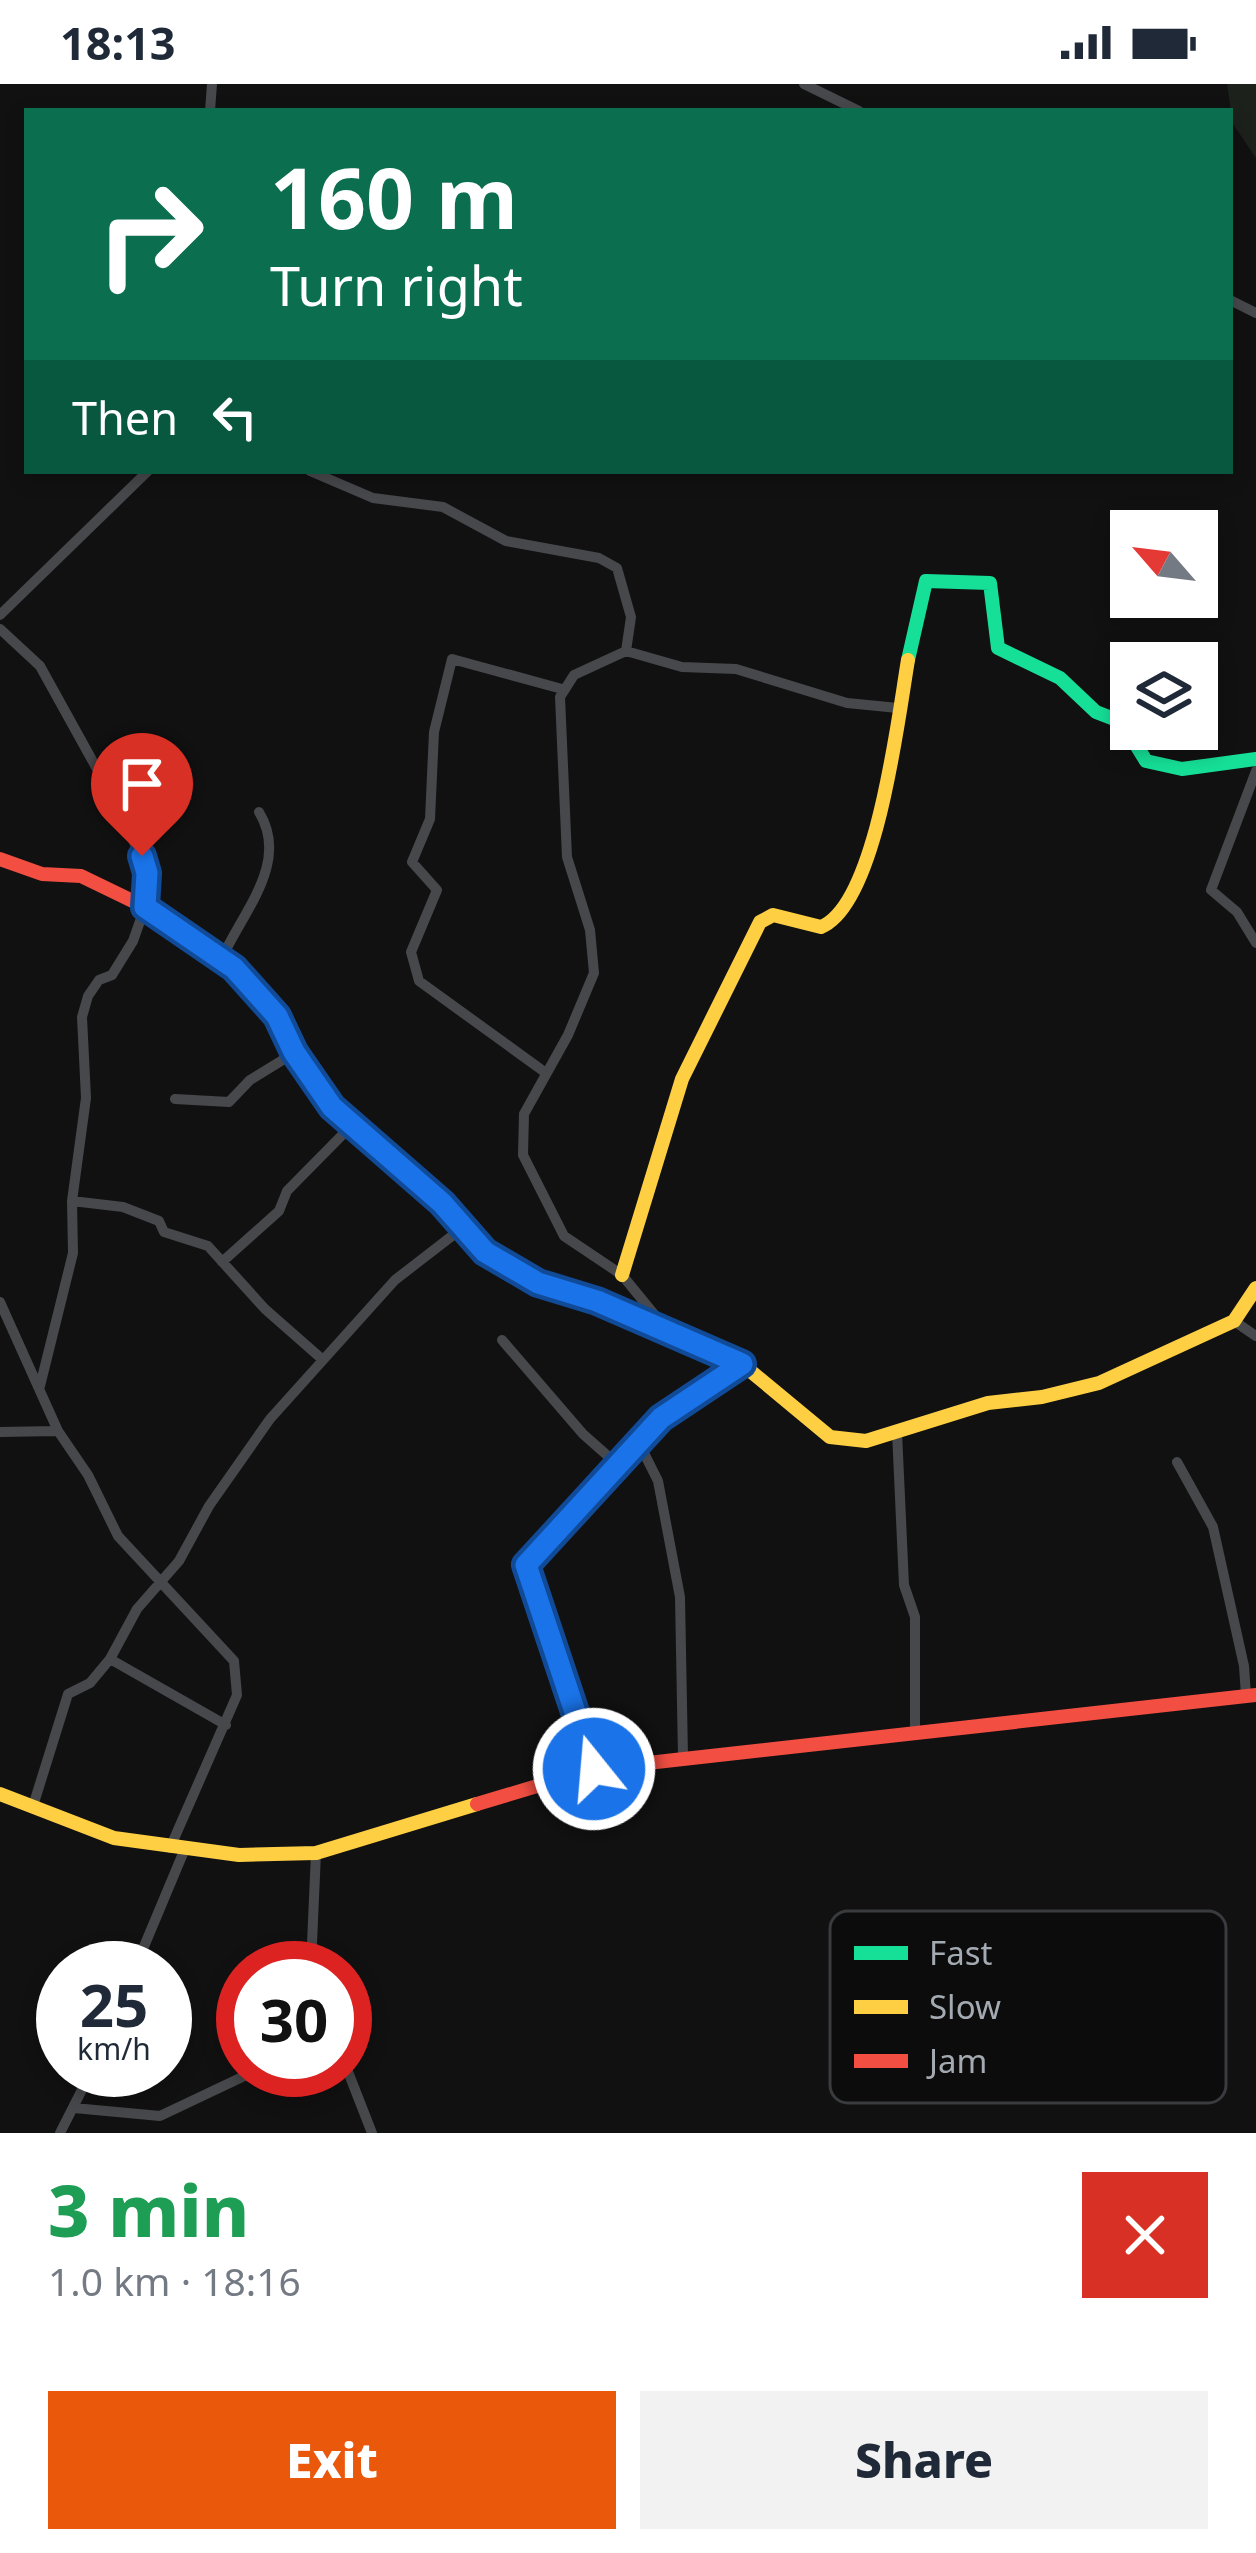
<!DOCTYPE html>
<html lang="en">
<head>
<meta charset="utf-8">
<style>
	:root { --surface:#fff; --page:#f2f2f3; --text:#1f2937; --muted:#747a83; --accent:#ea580c }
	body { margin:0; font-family:"Noto Sans",sans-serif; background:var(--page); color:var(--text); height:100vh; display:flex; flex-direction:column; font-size:45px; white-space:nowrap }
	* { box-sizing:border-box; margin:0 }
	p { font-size:39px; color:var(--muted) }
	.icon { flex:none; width:66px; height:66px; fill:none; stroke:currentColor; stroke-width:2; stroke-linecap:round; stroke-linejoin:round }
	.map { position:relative; height:2049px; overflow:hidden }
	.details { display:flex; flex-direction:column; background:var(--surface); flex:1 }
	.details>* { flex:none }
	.banner { position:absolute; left:24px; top:24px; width:1209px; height:366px; border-radius:0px; box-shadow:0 6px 18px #0003; background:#0b6e4f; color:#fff; overflow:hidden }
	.needle { width:78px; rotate:298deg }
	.buttons { position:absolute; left:1110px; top:426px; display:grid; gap:24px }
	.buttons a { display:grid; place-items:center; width:108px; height:108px; border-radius:0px; background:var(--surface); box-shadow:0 6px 18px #0003; font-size:60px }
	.speed { position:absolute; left:36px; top:1857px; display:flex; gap:24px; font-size:60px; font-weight:700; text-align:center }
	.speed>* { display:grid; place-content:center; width:156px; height:156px; border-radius:50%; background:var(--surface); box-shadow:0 6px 18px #0003; line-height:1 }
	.speed small { font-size:30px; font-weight:400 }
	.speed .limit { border:18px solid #d22; background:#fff; color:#111 }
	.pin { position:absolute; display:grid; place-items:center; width:102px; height:102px; color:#fff; margin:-123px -51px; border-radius:50% 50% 50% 0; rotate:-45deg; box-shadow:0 0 12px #0007 }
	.pin .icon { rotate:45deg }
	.me { position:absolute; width:132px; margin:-66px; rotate:343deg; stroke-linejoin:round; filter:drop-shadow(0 0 9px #0008) }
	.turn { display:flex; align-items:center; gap:42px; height:252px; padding:0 48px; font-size:54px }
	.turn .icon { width:156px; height:156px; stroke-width:2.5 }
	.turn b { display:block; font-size:84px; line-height:102px }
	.then { display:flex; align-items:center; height:114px; padding:0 48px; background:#0003; gap:24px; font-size:45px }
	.round { display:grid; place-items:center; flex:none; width:126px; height:126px; border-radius:0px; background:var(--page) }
	.summary { display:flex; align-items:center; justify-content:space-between; height:204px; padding:0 48px }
	h1 { font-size:72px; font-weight:800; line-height:90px; color:#1e9e55 }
	.primary-button { display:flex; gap:24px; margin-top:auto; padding:24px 48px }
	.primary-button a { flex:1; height:138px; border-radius:0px; background:var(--accent); color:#fff; font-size:48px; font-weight:800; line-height:138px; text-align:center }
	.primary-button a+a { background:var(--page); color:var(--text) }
	.status { display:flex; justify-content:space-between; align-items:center; height:84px; padding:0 60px; background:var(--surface); direction:ltr }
	.status svg { height:33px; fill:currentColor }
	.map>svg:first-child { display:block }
	.green { fill:#1c211c }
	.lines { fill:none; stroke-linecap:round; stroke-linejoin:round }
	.street { stroke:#46484b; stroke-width:10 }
	.fast { stroke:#16e098; stroke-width:14 }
	.slow { stroke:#ffcf43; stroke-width:14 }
	.jam { stroke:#f24e42; stroke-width:14 }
	.route-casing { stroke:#114b97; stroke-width:30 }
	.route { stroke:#1a73e8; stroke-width:21 }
	.key { fill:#0c0c0d; stroke:#3a3b3e; stroke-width:3 }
	.key-label { font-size:33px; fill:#a4aab1 }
</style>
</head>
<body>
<div class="status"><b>18:13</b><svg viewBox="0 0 49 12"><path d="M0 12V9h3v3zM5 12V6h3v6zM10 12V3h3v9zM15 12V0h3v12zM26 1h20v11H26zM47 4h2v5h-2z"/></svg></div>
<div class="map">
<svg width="1256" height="2049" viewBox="0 0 1256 2049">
	<rect width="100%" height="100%" fill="#111112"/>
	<!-- green -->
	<path class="green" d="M1227,0h29v74l-23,-34z"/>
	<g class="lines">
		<!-- street -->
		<path class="street" d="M804,0l55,27
			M210,27l2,-27
			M1230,216l26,13
			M310,387l63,27 70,9 63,34 93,17 18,10 14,49 -5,34 -52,24 -14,22 7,160 23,73 4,43 -26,62 -44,79 -1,41 41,81 58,39 45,55
			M0,531l148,-144
			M0,545l40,37 83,150 24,57 -2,34 -12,34 -21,34 -13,5 -11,16 -6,21 4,81 -14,103 1,52 -33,133
			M626,567l56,16 54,2 111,34 51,5
			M1256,687l-45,119 26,22 19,31
			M222,874c21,-47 68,-95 37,-146
			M546,989l-127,-92 -8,-29 26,-62 -25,-28 18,-43 4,-87 18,-73 110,30
			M175,1015l54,3 21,-22 44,-27
			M72,1117l51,6 36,14 5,11 44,14 57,63 58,51
			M222,1178l57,-51 8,-20 66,-67
			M0,1218l58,129 30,44 30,61 116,125 3,34 -67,153
			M1234,1237l22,15
			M502,1256l81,94 35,31
			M0,1348l58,-1
			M897,1348l7,153 11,32v113
			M639,1359l19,38 22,116 3,160
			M1177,1378l36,65 31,139 2,30
			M110,1575l116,66
			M594,1685l-68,-204 135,-147 81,-54
			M33,1722l35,-112 22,-11 20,-24 27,-50 42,-48 30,-55 61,-87 125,-139 66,-51
			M135,1884l49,-117
			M316,1884l-4,-25 4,-90
			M345,1980l27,69
			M74,2024l86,8 97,-46
			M60,2049l32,-63"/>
		<!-- fast -->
		<path class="fast" d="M908,576l18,-79 64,2 8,65 62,30 36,34 26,10 24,39 36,8 74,-10"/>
		<!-- slow -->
		<path class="slow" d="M622,1191l60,-196 78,-157 13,-7 48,12c56,-23 77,-209 87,-267
			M673,1250l69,30 88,73 36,4 122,-38 54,-6 57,-14 135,-62 22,-33
			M0,1710l114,44 125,17 77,-2 161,-49"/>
		<!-- jam -->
		<path class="jam" d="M0,775l42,15 39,2 64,31 89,60 43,49 17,37 38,54 110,96 43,49 53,31 59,18 76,33
			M477,1720l117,-35 662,-74"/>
	</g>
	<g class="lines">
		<defs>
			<path id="route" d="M142,772l5,17 -2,34 89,61 43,48 17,36 38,55 110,96 43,49 53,31 59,18 145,63 -81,54 -135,147 68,204"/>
		</defs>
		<!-- route casing -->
		<use href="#route" class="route-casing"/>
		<!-- route -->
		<use href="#route" class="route"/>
	</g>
	<!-- legend -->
	<rect x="830" y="1827" width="396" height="192" rx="18" class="key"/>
	<rect x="854" y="1862" width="54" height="14" fill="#16e098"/>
	<rect x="854" y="1916" width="54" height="14" fill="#ffcf43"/>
	<rect x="854" y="1970" width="54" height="14" fill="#f24e42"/>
	<g class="key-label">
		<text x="929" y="1881">Fast</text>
		<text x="929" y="1935">Slow</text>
		<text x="929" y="1989">Jam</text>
	</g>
</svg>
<div class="buttons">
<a><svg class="needle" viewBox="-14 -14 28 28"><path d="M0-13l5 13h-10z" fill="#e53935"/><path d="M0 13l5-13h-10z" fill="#747a83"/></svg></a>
<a><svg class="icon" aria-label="layers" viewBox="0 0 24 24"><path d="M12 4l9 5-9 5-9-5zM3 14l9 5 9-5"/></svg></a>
</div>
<div class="speed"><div>25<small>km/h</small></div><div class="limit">30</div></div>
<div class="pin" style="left:142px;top:772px;background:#d93025"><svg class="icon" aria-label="arrive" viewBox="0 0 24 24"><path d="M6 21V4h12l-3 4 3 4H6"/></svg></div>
<svg class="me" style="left:594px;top:1685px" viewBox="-20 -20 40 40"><circle r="17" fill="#1a73e8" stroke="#fff" stroke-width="3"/><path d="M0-11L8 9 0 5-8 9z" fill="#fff"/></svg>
<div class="banner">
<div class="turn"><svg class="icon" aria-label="right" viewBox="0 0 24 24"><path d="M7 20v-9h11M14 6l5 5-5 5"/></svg><div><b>160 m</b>Turn right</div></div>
<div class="then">Then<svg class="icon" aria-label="left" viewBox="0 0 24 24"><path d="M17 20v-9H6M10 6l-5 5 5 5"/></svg></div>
</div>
</div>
<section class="details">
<div class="summary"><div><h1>3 min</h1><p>1.0 km · 18:16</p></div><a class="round" style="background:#d93025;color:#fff"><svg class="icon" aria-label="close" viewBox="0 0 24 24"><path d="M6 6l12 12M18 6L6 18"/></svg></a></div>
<div class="primary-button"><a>Exit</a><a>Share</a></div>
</section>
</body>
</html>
